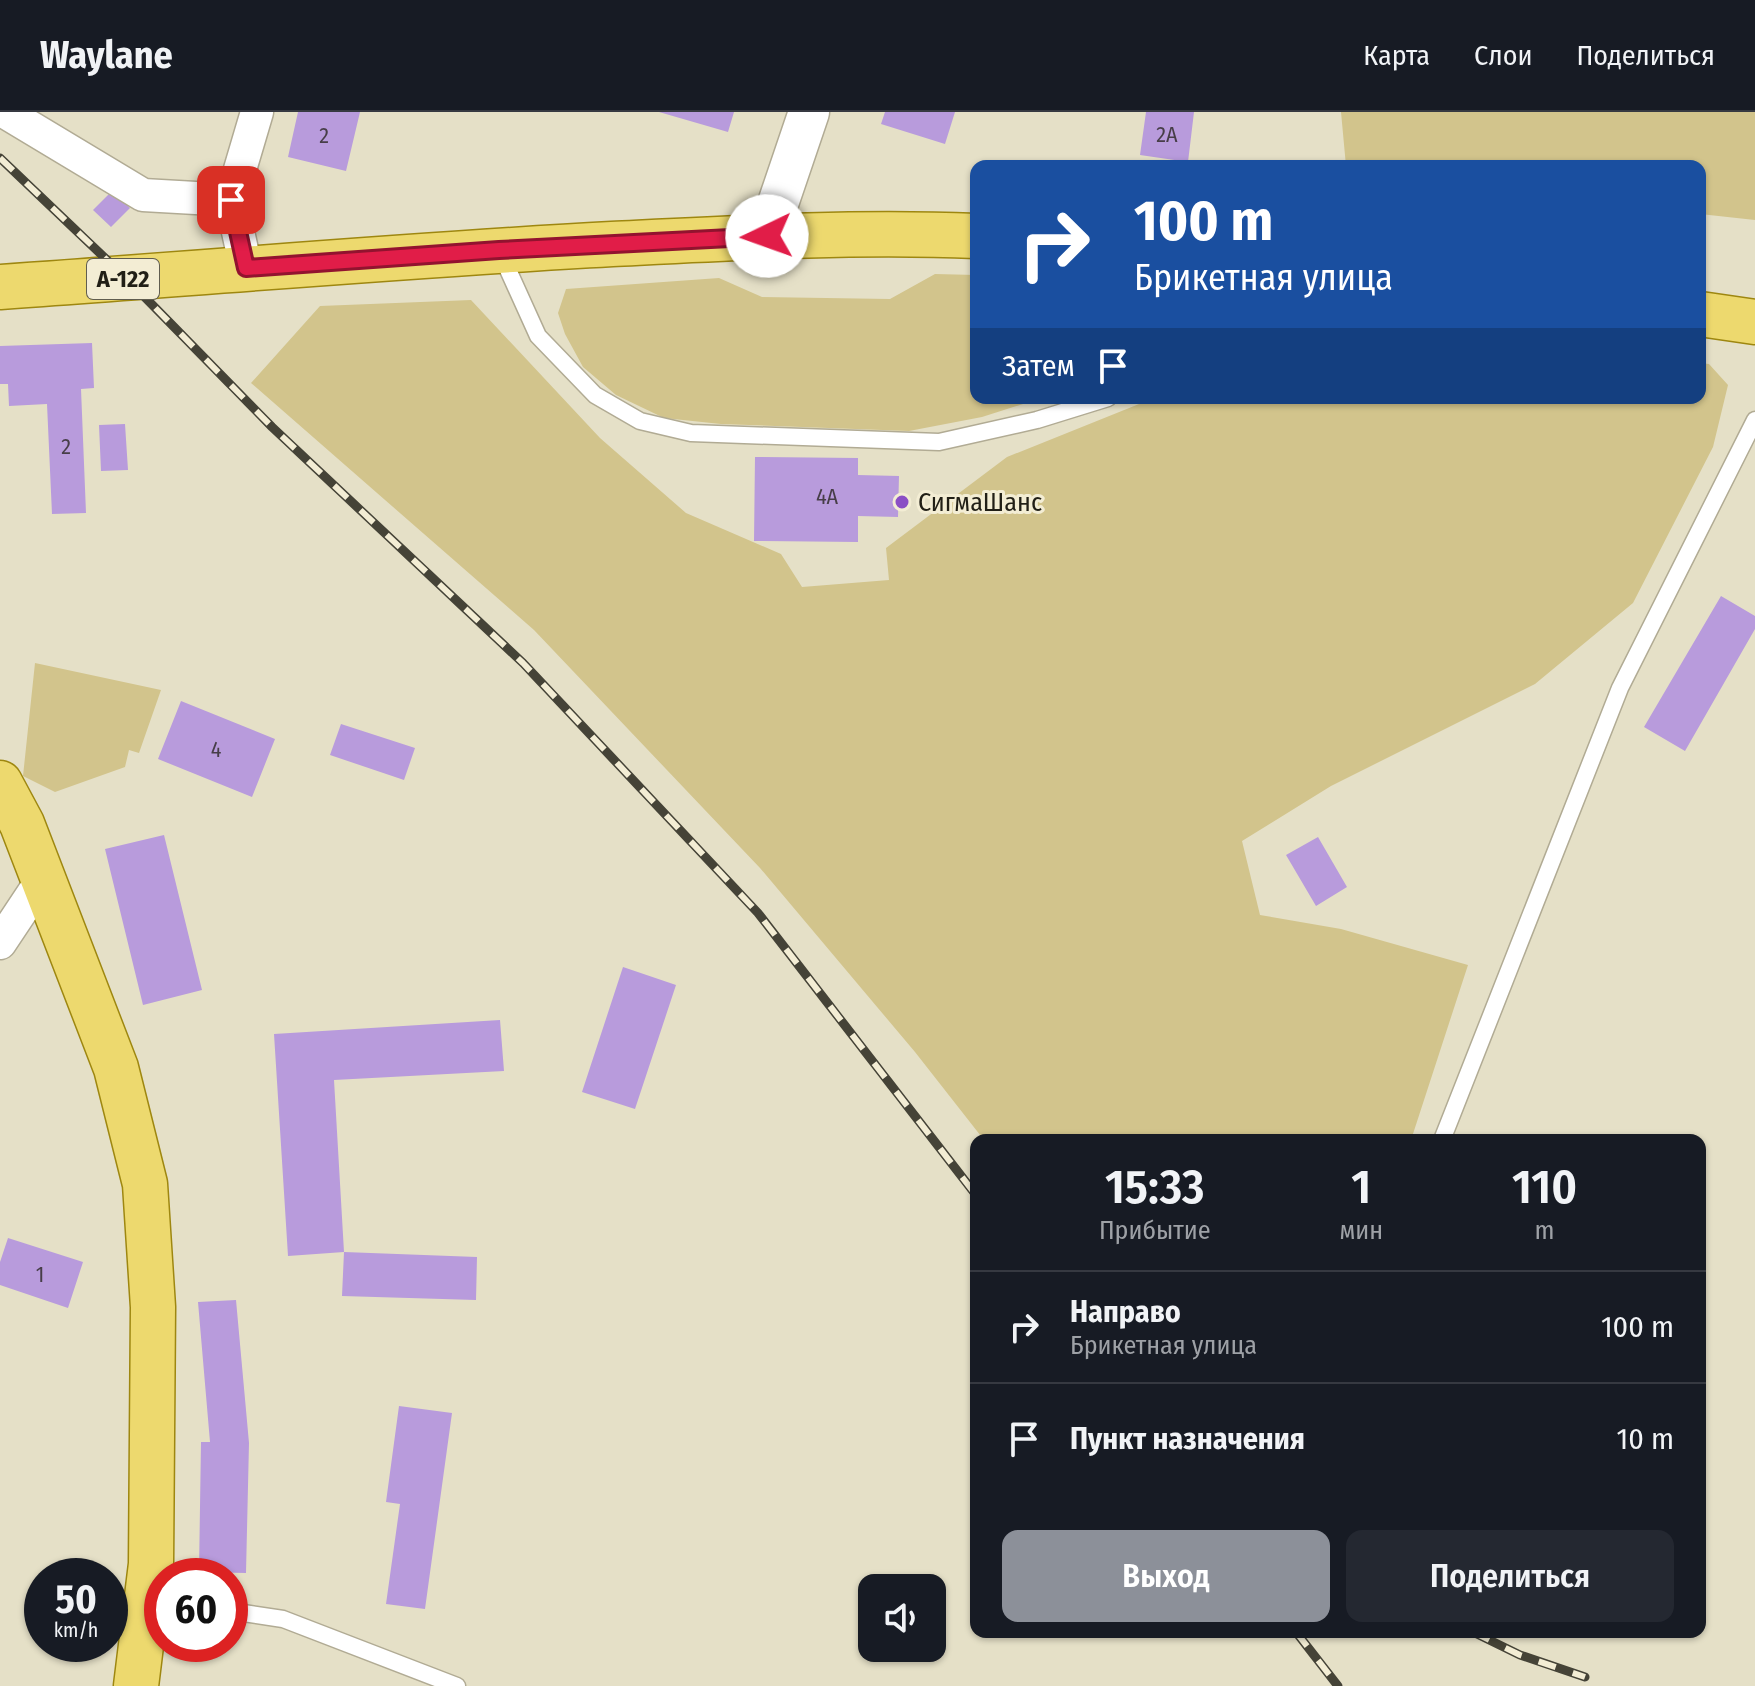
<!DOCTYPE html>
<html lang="ru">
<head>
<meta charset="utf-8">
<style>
	:root { --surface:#171b24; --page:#242831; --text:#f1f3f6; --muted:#9ea1a6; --line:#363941; --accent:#8c9099 }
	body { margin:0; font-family:"Fira Sans Condensed",sans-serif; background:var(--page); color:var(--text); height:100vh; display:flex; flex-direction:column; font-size:30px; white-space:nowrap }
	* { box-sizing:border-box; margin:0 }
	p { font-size:26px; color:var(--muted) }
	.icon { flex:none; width:44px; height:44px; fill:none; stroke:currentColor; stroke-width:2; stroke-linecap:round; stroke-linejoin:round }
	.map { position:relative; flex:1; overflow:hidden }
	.panel { position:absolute; left:970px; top:1022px; width:736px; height:504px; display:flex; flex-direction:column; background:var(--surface); border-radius:16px; box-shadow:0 2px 6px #0004 }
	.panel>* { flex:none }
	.hud { position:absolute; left:970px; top:48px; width:736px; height:244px; border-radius:16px; box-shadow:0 2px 6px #0004; background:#1a4fa0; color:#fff; overflow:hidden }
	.controls { position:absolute; left:858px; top:1462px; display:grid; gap:16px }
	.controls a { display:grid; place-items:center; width:88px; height:88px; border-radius:16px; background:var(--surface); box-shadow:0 2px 6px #0004; font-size:40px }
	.speed { position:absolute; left:24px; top:1446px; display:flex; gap:16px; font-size:40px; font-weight:700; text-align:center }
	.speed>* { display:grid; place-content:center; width:104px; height:104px; border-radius:50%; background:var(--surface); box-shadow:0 2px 6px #0004; line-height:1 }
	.speed small { font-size:20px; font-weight:400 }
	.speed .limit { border:12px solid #d22; background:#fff; color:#111 }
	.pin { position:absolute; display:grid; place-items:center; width:68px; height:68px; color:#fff; margin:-34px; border-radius:16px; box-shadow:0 4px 12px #0006 }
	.me { position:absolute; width:88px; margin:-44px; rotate:267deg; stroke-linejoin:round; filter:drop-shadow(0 0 6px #0008) }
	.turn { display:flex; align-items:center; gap:28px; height:168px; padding:0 32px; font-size:36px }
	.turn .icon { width:104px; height:104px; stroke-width:2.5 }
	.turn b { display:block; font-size:56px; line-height:68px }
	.then { display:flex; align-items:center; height:76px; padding:0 32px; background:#0003; gap:16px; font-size:30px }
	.eta { display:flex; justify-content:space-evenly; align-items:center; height:136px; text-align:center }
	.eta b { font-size:48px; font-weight:600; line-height:56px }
	.action { display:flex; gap:16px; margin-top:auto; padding:16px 32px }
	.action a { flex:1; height:92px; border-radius:16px; background:var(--accent); color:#fff; font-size:32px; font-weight:600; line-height:92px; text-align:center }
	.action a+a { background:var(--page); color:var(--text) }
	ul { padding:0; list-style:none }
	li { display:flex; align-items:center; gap:24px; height:112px; padding:0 32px; border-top:2px solid var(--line) }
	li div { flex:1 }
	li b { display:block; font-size:30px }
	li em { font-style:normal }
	header { display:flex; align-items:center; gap:48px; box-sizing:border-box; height:112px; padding:0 40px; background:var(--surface); border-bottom:2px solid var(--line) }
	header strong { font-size:38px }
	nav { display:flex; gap:44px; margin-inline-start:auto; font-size:28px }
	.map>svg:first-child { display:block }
	.green { fill:#d2c48c }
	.building { fill:#b89bdc }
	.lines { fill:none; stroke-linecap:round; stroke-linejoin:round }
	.service-casing { stroke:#b1ab94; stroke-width:19 }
	.minor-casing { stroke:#b1ab94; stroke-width:35 }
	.tertiary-casing { stroke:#b1ab94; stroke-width:43 }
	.primary-casing { stroke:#9e8710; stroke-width:47 }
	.service { stroke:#fff; stroke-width:16 }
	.minor { stroke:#fff; stroke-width:32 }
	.tertiary { stroke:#fff; stroke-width:40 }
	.primary { stroke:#edd96e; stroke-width:44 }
	.rail-casing { stroke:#454337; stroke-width:9 }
	.rail { stroke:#f3edd4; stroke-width:6; stroke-dasharray:18; stroke-linecap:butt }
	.route-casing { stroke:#92132f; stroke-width:20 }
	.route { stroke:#e11d48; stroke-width:14 }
	.poi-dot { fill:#8b4fc5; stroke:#f3edd4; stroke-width:3 }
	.labels { text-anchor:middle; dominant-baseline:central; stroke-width:6; stroke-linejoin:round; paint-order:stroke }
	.number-label { font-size:22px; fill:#473e48 }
	.shield { fill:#f3edd4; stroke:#605d4f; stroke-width:2 }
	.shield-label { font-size:24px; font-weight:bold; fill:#211f16 }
	.poi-label { font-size:26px; fill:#211f16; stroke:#f3edd4; text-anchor:start }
</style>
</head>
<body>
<header>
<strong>Waylane</strong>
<nav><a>Карта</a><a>Слои</a><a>Поделиться</a></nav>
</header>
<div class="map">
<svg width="1755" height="1574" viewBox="0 0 1755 1574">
	<rect width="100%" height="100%" fill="#e5e0c7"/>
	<!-- green -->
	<path class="green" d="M1341,0h414v108l-55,-6v-48h-354z
		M935,162l41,1v123h66l-60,19 -73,14 -188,-7 -57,-6 -48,-23 -33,-28 -18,-33 -7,-21 8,-24 153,-11 43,19 128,2z
		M471,188l129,138 86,75 95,41 21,33 87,-7 -3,-32 121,-91 147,-59h546v-35l9,1 19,21 -15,62 -80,156 -98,81 -204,102 -89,55 18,74 81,14 127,36 -57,175h-427l-69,-88 -155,-184 -226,-238 -283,-247 69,-77z
		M35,551l126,27 -22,63 -10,-3 -4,17 -70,25 -32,-16z"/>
	<!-- building -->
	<path class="building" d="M298,0h62l-14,59 -58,-14z
		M659,0h75l-6,20z
		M885,0h70l-10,32 -64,-20z
		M1146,0h48l-6,50 -48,-7z
		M112,79l18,17 -19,19 -18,-17z
		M92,231l2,45 -13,1 5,124 -34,1 -5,-110 -38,2 -1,-22h-8v-38z
		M125,312l3,46 -27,1 -2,-46z
		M755,345l103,1v17l41,1 -1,41 -40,-1v26l-104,-1z
		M1721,484l34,20v13l-70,122 -41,-24z
		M181,589l94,38 -23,58 -94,-38z
		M341,612l74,24 -11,32 -74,-25z
		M164,723l38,155 -59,15 -38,-156z
		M1318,725l29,50 -31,19 -30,-51z
		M623,855l53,18 -41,124 -53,-17z
		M500,908l4,51 -170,9 10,172 -56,4 -14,-222z
		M8,1126l75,24 -15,46 -68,-23v-23z
		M344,1140l133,5 -1,43 -134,-4z
		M236,1188l13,143 -3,130 -47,-1 2,-130h9l-12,-140z
		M399,1294l53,7 -27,196 -39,-5 14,-100 -14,-2z"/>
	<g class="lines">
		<defs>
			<path id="service" d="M500,140l38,84 57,59 45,26 51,12 248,9 98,-22 71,-22
				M1442,1028l178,-452 135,-268
				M230,1499l53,8 174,67"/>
			<path id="minor" d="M5,0l138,83 88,5
				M246,156l-15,-68 26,-88
				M0,831l44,-66"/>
			<path id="tertiary" d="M767,124l42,-124"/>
			<path id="primary" d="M0,175c204,-14 408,-32 612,-43 121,-6 243,-13 364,-8
				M1700,202l55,8
				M0,671l22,41 94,244 29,116 8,123 -2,257 -15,122"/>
		</defs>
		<!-- service casing -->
		<use href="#service" class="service-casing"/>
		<!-- minor casing -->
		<use href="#minor" class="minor-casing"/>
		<!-- tertiary casing -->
		<use href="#tertiary" class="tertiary-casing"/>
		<!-- primary casing -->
		<use href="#primary" class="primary-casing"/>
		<!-- service -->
		<use href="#service" class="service"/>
		<!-- minor -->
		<use href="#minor" class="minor"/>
		<!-- tertiary -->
		<use href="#tertiary" class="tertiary"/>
		<!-- primary -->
		<use href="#primary" class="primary"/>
		<defs>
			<path id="rail" d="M0,46l127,121 145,148 251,236 235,250 218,282
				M1296,1520l42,54
				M1473,1520l47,23 65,22"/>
		</defs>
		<!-- rail casing -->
		<use href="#rail" class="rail-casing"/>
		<!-- rail -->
		<use href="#rail" class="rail"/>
	</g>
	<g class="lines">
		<defs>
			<path id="route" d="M231,88l15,68 253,-18 268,-14"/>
		</defs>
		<!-- route casing -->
		<use href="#route" class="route-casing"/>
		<!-- route -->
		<use href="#route" class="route"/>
	</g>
	<!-- markers -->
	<circle class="poi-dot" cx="902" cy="390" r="8"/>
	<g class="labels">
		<!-- number labels -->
		<g class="number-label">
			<text x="1167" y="22">2А</text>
			<text x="324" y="23">2</text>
			<text x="66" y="334">2</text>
			<text x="827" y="384">4А</text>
			<text x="216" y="637">4</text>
			<text x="40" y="1162">1</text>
		</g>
		<!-- shield labels -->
		<rect class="shield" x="87" y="147" width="72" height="40" rx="6"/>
		<g class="shield-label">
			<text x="123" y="167">А-122</text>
		</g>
		<!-- poi labels -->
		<g class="poi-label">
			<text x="918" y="390">СигмаШанс</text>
		</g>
	</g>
</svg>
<div class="controls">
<a><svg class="icon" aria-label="sound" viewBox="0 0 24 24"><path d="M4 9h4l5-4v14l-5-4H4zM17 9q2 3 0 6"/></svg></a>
</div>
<div class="speed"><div>50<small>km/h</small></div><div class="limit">60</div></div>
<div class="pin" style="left:231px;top:88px;background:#d93025"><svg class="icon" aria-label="arrive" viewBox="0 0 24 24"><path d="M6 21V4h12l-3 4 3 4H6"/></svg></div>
<svg class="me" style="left:767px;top:124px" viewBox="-20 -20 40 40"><circle r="19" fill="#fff"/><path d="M0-13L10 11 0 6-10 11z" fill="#e11d48"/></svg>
<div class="hud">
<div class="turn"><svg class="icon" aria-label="right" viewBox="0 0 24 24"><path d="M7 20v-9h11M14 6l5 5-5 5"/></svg><div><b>100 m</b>Брикетная улица</div></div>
<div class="then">Затем<svg class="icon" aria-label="arrive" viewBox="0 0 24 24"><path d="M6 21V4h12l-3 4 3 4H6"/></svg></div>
</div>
<section class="panel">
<div class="eta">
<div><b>15:33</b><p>Прибытие</p></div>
<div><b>1</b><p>мин</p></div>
<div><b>110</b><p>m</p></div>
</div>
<ul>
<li><svg class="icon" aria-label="right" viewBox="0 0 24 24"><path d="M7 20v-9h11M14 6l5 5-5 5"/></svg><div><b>Направо</b><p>Брикетная улица</p></div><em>100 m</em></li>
<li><svg class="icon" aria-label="arrive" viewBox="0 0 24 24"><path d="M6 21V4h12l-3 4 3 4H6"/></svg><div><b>Пункт назначения</b></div><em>10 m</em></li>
</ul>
<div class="action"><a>Выход</a><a>Поделиться</a></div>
</section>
</div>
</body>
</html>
